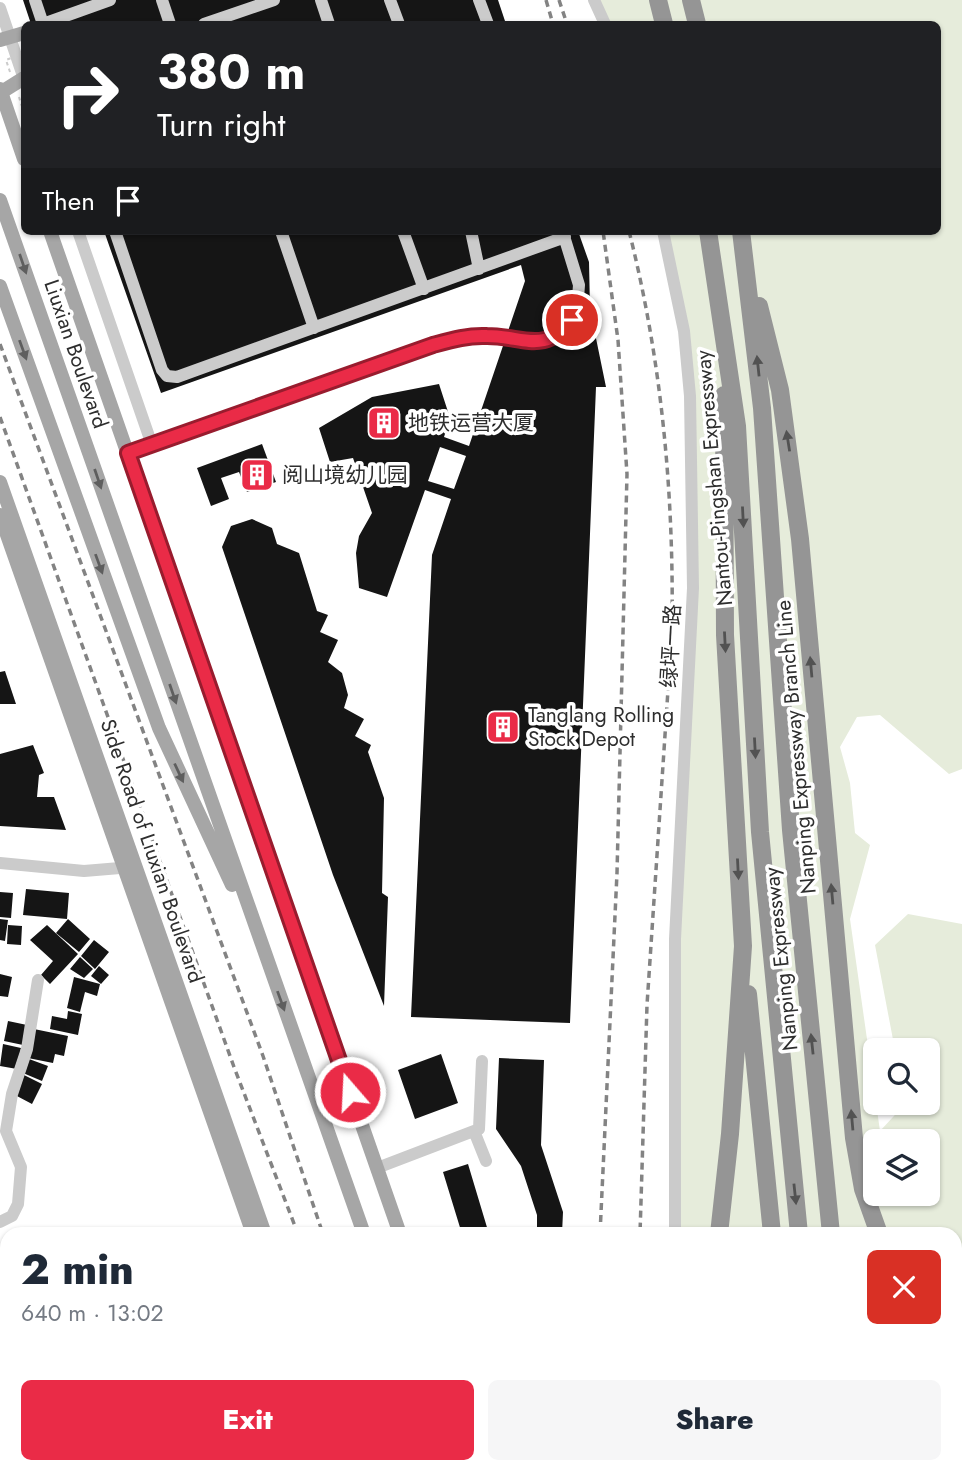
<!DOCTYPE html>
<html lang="en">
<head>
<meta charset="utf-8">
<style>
	:root { --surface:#fff; --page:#f6f6f7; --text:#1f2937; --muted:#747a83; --accent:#ea2b47 }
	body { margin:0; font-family:Jost,"Noto Sans SC",sans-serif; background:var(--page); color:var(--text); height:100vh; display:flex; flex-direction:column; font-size:26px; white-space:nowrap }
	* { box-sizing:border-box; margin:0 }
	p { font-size:23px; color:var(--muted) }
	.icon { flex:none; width:38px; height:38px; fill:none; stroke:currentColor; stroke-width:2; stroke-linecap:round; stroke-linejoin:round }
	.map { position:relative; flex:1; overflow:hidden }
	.panel { position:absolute; left:0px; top:1227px; width:962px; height:247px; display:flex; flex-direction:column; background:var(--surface); border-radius:21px 21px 0 0; box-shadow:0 2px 5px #0004 }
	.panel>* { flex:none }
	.banner { position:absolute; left:21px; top:21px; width:920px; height:214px; border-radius:10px; box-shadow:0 2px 5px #0004; background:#202124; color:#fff; overflow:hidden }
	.tools { position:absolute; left:863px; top:1038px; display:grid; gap:14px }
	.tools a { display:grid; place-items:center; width:77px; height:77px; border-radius:10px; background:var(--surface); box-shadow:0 2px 5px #0004; font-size:35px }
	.pin { position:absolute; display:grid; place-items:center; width:60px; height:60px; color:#fff; margin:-30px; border:4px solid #fff; border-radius:50%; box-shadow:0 2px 7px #0007 }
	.me { position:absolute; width:77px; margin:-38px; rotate:341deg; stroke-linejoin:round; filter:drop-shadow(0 0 5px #0008) }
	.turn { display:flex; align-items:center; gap:24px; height:147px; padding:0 21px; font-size:32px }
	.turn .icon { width:91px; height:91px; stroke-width:2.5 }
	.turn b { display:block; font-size:49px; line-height:60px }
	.then { display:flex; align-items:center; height:66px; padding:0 21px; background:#0003; gap:14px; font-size:26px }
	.round { display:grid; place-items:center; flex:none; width:74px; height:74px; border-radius:10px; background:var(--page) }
	.summary { display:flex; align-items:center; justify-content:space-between; height:119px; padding:0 21px }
	h1 { font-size:42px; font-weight:800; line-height:52px }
	.button { display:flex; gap:14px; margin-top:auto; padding:14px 21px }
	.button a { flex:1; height:80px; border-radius:10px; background:var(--accent); color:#fff; font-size:28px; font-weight:800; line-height:80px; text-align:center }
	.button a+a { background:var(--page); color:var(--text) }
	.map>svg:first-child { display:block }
	.green { fill:#e6ecdb; fill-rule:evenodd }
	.building { fill:#151515; fill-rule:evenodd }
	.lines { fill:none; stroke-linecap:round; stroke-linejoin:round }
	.path { stroke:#cbcbcb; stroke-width:2; stroke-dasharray:3.5 3.5; stroke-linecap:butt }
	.minor { stroke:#cbcbcb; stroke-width:12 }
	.major { stroke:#a6a6a6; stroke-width:14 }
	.highway { stroke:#959595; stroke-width:18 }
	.rail { stroke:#838383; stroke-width:3.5; stroke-dasharray:7 5; stroke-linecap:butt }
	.path-bridge { stroke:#cbcbcb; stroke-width:2; stroke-dasharray:3.5 3.5; stroke-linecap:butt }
	.major-bridge { stroke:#a6a6a6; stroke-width:14 }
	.highway-bridge { stroke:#959595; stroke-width:18 }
	.oneway { fill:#5e5e5e }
	.oneway2 { fill:#525252 }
	.route-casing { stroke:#981c2e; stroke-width:18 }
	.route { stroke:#ea2b47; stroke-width:12 }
	.labels { text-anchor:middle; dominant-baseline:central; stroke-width:7; stroke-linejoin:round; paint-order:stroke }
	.street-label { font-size:21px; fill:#2e2e2e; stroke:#fff }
	.poi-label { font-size:21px; fill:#2e2e2e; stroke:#fff; text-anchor:start }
</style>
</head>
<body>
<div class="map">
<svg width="962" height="1472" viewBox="0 0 962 1472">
	<rect width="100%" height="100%" fill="#fff"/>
	<!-- green -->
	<path class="green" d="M599,0h363v769l-13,5 -69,-59 -23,2 -17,30 10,36 5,50 15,12 -20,74 30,212 26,-28 22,-1v-52h-33l-20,-105 33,-31 54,10v511l-6,-1v-200h-276v-295l12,-544 -24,-164h270v-207h-329zM875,1141h53v53h-53z
		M680,1466h118v6h-118z"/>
	<!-- building -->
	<path class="building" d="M23,0h475l8,24h-475z
		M104,231h474l11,31 1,47 16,78h-10l-26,636 -159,-6 21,-462 19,-56 -26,-9 -38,107 -28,-9 -3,-35 3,-17 13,-23 -19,-55 -23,4 -11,-34 53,-31 67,-13 11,34 -6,19 25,9 56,-165 -4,-16 -360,128zM440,447l26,9 -12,33 -26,-8z
		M262,444l14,38 -29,10 -8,-20 -18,6 8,21 -18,7 -14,-38z
		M252,519l20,9 5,16 22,9 18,58 11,4 -8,17 18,8 -10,22 14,11 6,22 -4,13 20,11 -9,17 16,9 -3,7 16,46 -2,95 6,4 -4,109 -51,-131 -111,-328 9,-21z
		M5,671l11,33h-16v-32z
		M33,745l11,28 -5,2 -2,22h17l12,33 -66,-4v-72z
		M26,889l43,4 -2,26 -44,-4z
		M0,892l13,1 -2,25 -11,-1z
		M0,919l8,1 -3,21 -5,-1z
		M68,919l22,20 -11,13 -23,-19z
		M8,925l14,1 -1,19 -14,-1z
		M47,925l31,29 -28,30 -9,-9 12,-14 -23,-21z
		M94,940l15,12 -14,17 -14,-13z
		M80,957l13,12 -9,9 -14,-9z
		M99,966l10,9 -8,9 -10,-8z
		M0,974l12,3 -4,20 -8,-1z
		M74,977l26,7 -3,12 -12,-4 -5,20 -13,-4z
		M68,1011l14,3 -4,21 -28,-6 2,-13 15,3z
		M8,1021l19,4 -4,20 -19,-4z
		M34,1029l34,7 -4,20 -9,-2 -2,9 -25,-5z
		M3,1044l18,4 -4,21 -17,-3z
		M441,1054l17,49 -43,16 -17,-49z
		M499,1058l45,2 -3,85 22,67 -1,22h-25v-19l-16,-49 -25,-37z
		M29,1059l19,7 -6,15 -19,-8z
		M24,1075l18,9 -10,20 -17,-9z
		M468,1164l21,70h-27l-19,-62z"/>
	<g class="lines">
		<!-- path -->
		<path class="path" d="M19,97l5,16"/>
		<!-- minor -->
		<path class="minor" d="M35,0l8,24
			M162,0l8,24
			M321,0l8,24
			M390,0l9,24
			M479,0l9,24
			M594,0l11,24
			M0,8l24,71
			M43,24l67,-24
			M204,24l70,-24
			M78,231l74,214
			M115,231l47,139 5,6 10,1 388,-140
			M281,231l33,97
			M403,231l21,58
			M471,231l8,38
			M663,231l21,100 6,65 3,192 -18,351v295
			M128,453l305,-108 43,-9 55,6 15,-2 20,-13 11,-16 2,-26 -16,-52
			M0,863l84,8 48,-4
			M474,1131l12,30
			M377,1168l102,-39 3,-68
			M0,1222l12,-6 6,-12 3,-37 -15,-36 6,-37 15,-45 11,-69"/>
		<!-- major -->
		<path class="major" d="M0,89l24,70
			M0,200l364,1034
			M50,231l350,1003
			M0,286l159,442 73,157
			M0,482l265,752
			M0,515l253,719
			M956,1357l6,-1
			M956,1397h6
			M336,1466l2,6
			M349,1466l2,6
			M444,1466l2,6
			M481,1466l2,6"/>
		<!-- highway -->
		<path class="highway" d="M658,0l6,24
			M691,0l6,24
			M708,231l29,195 23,406 39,402
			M741,231l21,177 29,422 40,404
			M759,306l21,84 20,149 54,599 9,51 16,45
			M748,994l24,240
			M719,1234l11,-100 13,-188 -18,-311 -1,-240
			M956,1314l6,4
			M956,1438l6,-1
			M852,1466v6"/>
		<!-- rail -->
		<path class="rail" d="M546,0l7,24
			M559,0l8,24
			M629,231c33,131 45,264 43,399l-25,375 -7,229
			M0,344l263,712 60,178
			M0,417l234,650 64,167
			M600,1234l17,-361 10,-399 -9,-134 -15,-109
			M389,1466l2,6
			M401,1466l2,6
			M646,1466v6"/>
		<!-- path-bridge -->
		<path class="path-bridge" d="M10,72l-4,-12 18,-7"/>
		<!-- major-bridge -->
		<path class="major-bridge" d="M0,40l24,-7
			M0,93l24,-15"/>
		<!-- highway-bridge -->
		<path class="highway-bridge" d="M820,1466v6"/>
	</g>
	<!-- one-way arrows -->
	<defs><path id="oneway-solid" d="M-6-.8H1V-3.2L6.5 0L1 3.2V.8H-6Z" transform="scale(1.75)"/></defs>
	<g class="oneway">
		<use href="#oneway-solid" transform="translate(23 264) rotate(71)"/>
		<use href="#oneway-solid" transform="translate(23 350) rotate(70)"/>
		<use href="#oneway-solid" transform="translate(98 479) rotate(71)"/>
		<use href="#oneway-solid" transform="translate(99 564) rotate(70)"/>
		<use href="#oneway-solid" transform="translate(173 694) rotate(71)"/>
		<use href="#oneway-solid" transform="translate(179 773) rotate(65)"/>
		<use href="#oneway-solid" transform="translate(281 1001) rotate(70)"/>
	</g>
	<g class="oneway2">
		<use href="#oneway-solid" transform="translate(758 366) rotate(-96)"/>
		<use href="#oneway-solid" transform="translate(788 441) rotate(-99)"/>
		<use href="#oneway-solid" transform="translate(743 517) rotate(87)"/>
		<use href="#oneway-solid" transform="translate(725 642) rotate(87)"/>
		<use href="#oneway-solid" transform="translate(811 667) rotate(-95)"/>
		<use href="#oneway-solid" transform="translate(755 748) rotate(87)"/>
		<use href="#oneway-solid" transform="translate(738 869) rotate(87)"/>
		<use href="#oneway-solid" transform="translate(832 894) rotate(-95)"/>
		<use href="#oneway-solid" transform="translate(812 1044) rotate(-96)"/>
		<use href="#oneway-solid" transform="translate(852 1120) rotate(-95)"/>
		<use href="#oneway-solid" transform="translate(795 1194) rotate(84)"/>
	</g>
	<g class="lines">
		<defs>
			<path id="route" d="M350,1092l-222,-639 305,-108c18,-5 35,-10 54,-9 36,0 57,19 85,-16"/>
		</defs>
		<!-- route casing -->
		<use href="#route" class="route-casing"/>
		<!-- route -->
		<use href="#route" class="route"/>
	</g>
	<!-- icons -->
	<defs>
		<symbol id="building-square" viewBox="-11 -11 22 22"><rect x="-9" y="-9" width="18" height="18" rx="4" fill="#ea2b47" stroke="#fff"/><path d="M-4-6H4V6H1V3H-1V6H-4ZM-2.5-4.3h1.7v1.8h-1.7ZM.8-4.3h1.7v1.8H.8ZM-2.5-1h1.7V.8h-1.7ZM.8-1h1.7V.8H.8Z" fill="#fff"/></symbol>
	</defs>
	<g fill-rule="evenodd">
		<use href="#building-square" x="365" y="404" width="38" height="38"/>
		<use href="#building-square" x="238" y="456" width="38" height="38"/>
		<use href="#building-square" x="484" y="708" width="38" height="38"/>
	</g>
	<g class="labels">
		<!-- street labels -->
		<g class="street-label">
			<text transform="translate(76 354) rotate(71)">Liuxian Boulevard</text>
			<text transform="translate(714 478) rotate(-95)">Nantou-Pingshan Expressway</text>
			<text transform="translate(671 646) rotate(-87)">绿坪一路</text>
			<text transform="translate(796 747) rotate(-95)">Nanping Expressway Branch Line</text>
			<text transform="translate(152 851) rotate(71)">Side Road of Liuxian Boulevard</text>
			<text transform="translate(781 959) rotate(-96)">Nanping Expressway</text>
		</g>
		<!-- poi labels -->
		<g class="poi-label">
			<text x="408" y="423">地铁运营大厦</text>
			<text x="282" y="475">阅山境幼儿园</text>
			<text x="528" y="715">Tanglang Rolling<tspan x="528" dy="24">Stock Depot</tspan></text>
		</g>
	</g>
</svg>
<div class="tools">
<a><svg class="icon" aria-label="search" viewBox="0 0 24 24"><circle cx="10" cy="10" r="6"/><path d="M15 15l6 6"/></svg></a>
<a><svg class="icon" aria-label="layers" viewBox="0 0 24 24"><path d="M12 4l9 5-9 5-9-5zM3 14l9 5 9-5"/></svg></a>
</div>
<div class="pin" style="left:572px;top:320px;background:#d93025"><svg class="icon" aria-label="arrive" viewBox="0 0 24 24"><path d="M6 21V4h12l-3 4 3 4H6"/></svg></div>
<svg class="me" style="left:350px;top:1092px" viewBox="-20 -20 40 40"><circle r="17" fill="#ea2b47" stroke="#fff" stroke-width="3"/><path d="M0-11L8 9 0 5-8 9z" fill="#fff"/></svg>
<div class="banner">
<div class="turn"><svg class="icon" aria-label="right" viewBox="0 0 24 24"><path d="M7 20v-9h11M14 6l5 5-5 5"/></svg><div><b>380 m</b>Turn right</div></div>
<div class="then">Then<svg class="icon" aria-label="arrive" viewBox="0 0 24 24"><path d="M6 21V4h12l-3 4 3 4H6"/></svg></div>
</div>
<section class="panel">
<div class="summary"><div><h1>2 min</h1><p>640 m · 13:02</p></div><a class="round" style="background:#d93025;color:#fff"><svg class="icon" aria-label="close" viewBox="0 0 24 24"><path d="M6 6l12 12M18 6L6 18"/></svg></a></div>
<div class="button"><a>Exit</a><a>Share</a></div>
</section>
</div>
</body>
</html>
